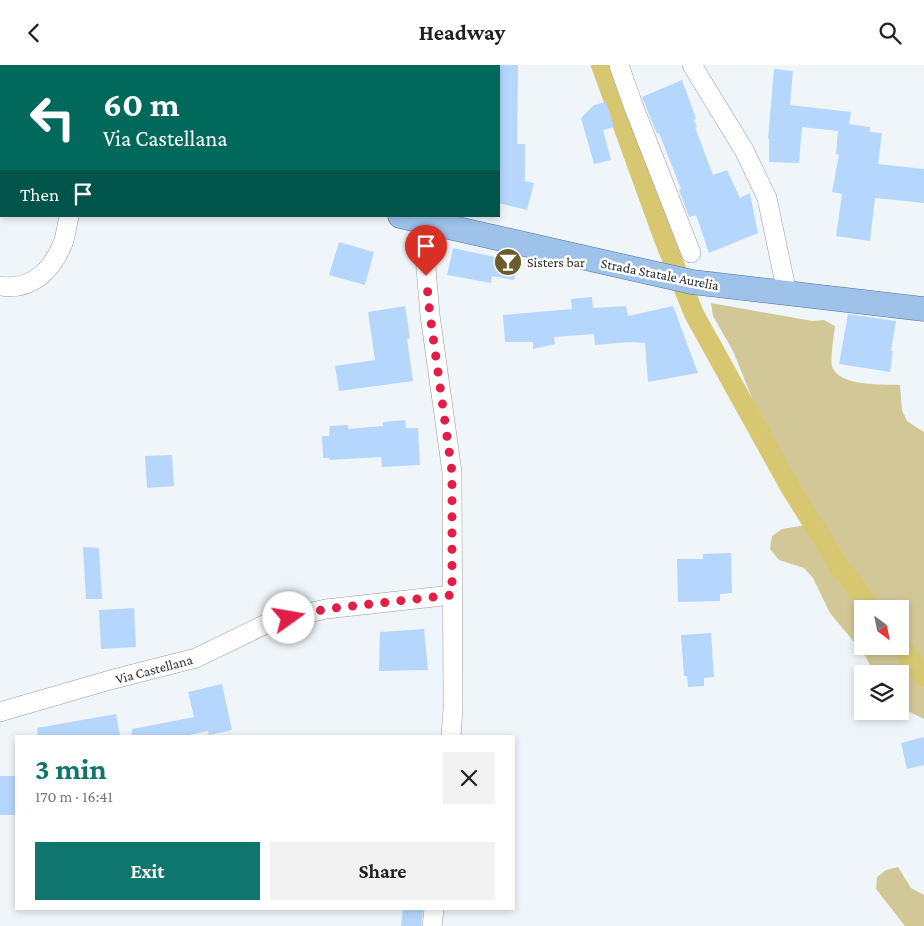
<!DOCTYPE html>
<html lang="en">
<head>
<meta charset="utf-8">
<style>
	:root { --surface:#fff; --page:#f2f2f2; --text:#222; --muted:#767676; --accent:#0f766e }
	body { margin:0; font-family:"Crimson Pro",serif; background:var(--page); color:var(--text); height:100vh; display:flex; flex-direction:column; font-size:19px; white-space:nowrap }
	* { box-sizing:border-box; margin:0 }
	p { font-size:16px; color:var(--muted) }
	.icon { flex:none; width:28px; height:28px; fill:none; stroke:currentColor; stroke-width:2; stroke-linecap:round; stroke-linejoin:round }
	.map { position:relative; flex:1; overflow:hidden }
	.panel { position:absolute; left:15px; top:670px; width:500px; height:175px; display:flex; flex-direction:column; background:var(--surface); border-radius:0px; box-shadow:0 2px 8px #0003 }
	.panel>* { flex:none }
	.banner { position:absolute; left:0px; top:0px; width:500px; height:152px; box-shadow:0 2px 8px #0003; background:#00695c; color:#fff; overflow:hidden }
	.needle { width:32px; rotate:148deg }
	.tools { position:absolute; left:854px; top:535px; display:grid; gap:10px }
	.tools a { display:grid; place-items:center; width:55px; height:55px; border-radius:0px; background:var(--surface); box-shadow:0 2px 8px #0003; font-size:25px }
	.pin { position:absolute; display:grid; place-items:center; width:42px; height:42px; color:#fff; margin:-51px -21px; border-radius:50% 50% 50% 0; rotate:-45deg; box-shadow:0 0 5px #0007 }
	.pin .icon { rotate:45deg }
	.me { position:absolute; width:55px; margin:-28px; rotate:77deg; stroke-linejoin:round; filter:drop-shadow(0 0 4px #0008) }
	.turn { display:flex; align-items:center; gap:18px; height:105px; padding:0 20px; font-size:22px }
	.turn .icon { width:65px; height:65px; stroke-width:2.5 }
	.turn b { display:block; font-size:35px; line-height:42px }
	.then { display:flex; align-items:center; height:48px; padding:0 20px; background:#0003; gap:10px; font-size:19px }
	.round { display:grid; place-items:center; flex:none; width:52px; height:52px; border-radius:0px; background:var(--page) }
	.head { display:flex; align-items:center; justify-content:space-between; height:85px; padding:0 20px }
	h1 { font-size:30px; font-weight:700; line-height:38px; color:var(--accent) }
	.button { display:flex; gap:10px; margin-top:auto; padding:10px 20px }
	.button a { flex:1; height:58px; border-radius:0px; background:var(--accent); color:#fff; font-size:20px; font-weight:700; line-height:58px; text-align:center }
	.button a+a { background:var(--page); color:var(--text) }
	header { display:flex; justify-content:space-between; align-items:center; height:65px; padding:0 20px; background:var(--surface); font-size:22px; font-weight:700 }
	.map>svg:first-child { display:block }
	.green { fill:#d2c897; fill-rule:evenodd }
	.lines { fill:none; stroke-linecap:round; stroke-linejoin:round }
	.canal { stroke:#d8c771; stroke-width:20 }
	.building { fill:#b5d7fd }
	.minor-casing { stroke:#979ba0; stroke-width:20 }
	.major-casing { stroke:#4c749e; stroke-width:25 }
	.minor { stroke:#fff; stroke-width:19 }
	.major { stroke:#9ec2e9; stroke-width:24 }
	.route { stroke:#e11d48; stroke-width:9; stroke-dasharray:0 16.2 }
	.labels { text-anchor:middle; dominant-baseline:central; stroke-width:5; stroke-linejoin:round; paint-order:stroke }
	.poi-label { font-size:14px; fill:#2a2c2d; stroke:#fff; text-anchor:start }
	.street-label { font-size:14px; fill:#2a2c2d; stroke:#fff }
</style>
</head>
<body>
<header><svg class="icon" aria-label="back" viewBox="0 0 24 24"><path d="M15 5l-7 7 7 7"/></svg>Headway<svg class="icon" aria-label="search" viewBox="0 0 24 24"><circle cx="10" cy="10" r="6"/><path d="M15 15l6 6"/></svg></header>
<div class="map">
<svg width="924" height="861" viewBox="0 0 924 861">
	<rect width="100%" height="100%" fill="#f0f5fa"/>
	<!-- green -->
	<path class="green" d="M152,0h129l-130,1z
		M711,238l101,18 12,-1 11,6c-1,9 -5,33 -3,40 6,21 51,18 68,19l2,25 5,11 17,11v287l-24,-12v-33h-25l-11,-20 -34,-41 -17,-35 -9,-10 -25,-8 -9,-11 2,-13 10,-7 37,-6 -62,-113 -24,-59 -20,-35zM862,544h38v37h-38z
		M898,802l13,21 13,7v31h-19l-29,-37 1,-12 9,-7z"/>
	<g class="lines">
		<!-- canal -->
		<path class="canal" d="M601,0l63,174 30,75 96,173 48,77 34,45
			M900,580l24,32"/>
	</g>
	<!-- building -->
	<path class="building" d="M499,0h19l-1,79h8v37l9,2 -7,27 -28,-7z
		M774,4l19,2 -3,34 61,7 -2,12 21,3v5l12,1 -4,31 46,5v34l-49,-5 -5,43 -34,-5 6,-42 -10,-2 7,-37 -3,-1 2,-23 -36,-4 -3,36 -30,-1v-23h-1z
		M682,15l14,38 -2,2 3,7h-2l18,48 14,-5 13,28 10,-5 8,40 -49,20 -13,-38 -7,2 -10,-27 2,-1 -22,-56 -2,1 -15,-37z
		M606,37l8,25 -11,3 8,30 -17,4 -13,-46 13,-13z
		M339,177l35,10 -9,33 -36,-10z
		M453,183l65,14 -4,18 -22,-4 -1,7 -44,-8z
		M592,232l1,11 33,-2 2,10 45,-10 25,67 -50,9 -3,-39 -15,-1 -35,3 -1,-11 -40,3 1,7 -22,5v-7h-28l-2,-27 69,-6 -1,-10z
		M405,241l5,32 -3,1 6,42 -74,10 -4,-25 40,-6 -7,-48z
		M848,249l48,7 -5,30h2l-3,21 -51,-8z
		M405,355l1,8h12l2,37 -38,2 -1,-10 -52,3v-2h-6l-1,-22h7l1,-10 18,-1v4l35,-3v-4z
		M172,390l2,31 -27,2 -2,-32z
		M83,482l16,1 3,51h-16z
		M731,488l1,40 -12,1v7l-42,1 -1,-43h26v-5z
		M134,543l2,39 -35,2 -2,-39z
		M424,564l4,41 -49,1 1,-39z
		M711,568l3,44 -10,1v8l-16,1 -1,-11h-3l-3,-41z
		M222,619l10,46 -23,5 -1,-4 -24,5h-52v-7l62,-12 -6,-25z
		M116,649l4,22h-82l-1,-8z
		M924,672v28l-17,4 -6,-26z
		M0,711h16v39h-16z
		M403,844h20l-2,17h-20z"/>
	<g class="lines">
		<defs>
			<path id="minor" d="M619,0l14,40 58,148
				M692,0l52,85 23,48 20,95
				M427,157l-2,34 5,59 22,157 1,237 -2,27
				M0,221c31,5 52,-15 63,-43 3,-8 4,-18 6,-27
				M0,647l110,-32 86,-22 74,-36 56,-13 126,-14
				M432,861l2,-17"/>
			<path id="major" d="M330,1l3,-1
				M393,1l2,-1
				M0,45h1
				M400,151l292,66 232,27"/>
		</defs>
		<!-- minor casing -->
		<use href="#minor" class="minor-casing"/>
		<!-- major casing -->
		<use href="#major" class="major-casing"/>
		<!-- minor -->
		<use href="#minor" class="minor"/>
		<!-- major -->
		<use href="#major" class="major"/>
	</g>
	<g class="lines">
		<!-- route -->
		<path class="route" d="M289,553l37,-9 126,-14v-123l-22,-157 -4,-39"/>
	</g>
	<!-- icons -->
	<defs>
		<symbol id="bar-disc" viewBox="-11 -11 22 22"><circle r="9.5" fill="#695e2b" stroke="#fff"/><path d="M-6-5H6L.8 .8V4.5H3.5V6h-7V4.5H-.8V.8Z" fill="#fff"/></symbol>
	</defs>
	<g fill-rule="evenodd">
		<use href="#bar-disc" x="492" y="181" width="32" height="32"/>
	</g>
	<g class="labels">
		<!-- poi labels -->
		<g class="poi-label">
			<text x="527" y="197">Sisters bar</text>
		</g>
		<!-- street labels -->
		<g class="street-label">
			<text transform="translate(660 209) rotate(11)">Strada Statale Aurelia</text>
			<text transform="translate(154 604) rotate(-15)">Via Castellana</text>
		</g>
	</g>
</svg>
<div class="tools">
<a><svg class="needle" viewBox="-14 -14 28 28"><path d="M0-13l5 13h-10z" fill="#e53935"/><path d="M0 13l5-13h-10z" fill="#767676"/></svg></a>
<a><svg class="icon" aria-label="layers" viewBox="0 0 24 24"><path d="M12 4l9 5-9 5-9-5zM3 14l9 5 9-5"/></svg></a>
</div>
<div class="pin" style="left:426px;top:211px;background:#d93025"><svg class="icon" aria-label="arrive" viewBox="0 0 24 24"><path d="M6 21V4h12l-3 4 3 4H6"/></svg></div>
<svg class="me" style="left:289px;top:553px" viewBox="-20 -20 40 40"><circle r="19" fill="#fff"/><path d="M0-13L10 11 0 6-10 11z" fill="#e11d48"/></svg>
<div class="banner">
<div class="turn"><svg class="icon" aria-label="left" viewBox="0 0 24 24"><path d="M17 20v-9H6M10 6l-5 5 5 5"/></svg><div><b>60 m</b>Via Castellana</div></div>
<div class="then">Then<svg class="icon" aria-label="arrive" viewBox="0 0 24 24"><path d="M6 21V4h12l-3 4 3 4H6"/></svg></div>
</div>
<section class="panel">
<div class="head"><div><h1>3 min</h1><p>170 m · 16:41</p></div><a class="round"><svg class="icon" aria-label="close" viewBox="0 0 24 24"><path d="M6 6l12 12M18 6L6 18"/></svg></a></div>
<div class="button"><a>Exit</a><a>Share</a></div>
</section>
</div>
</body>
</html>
